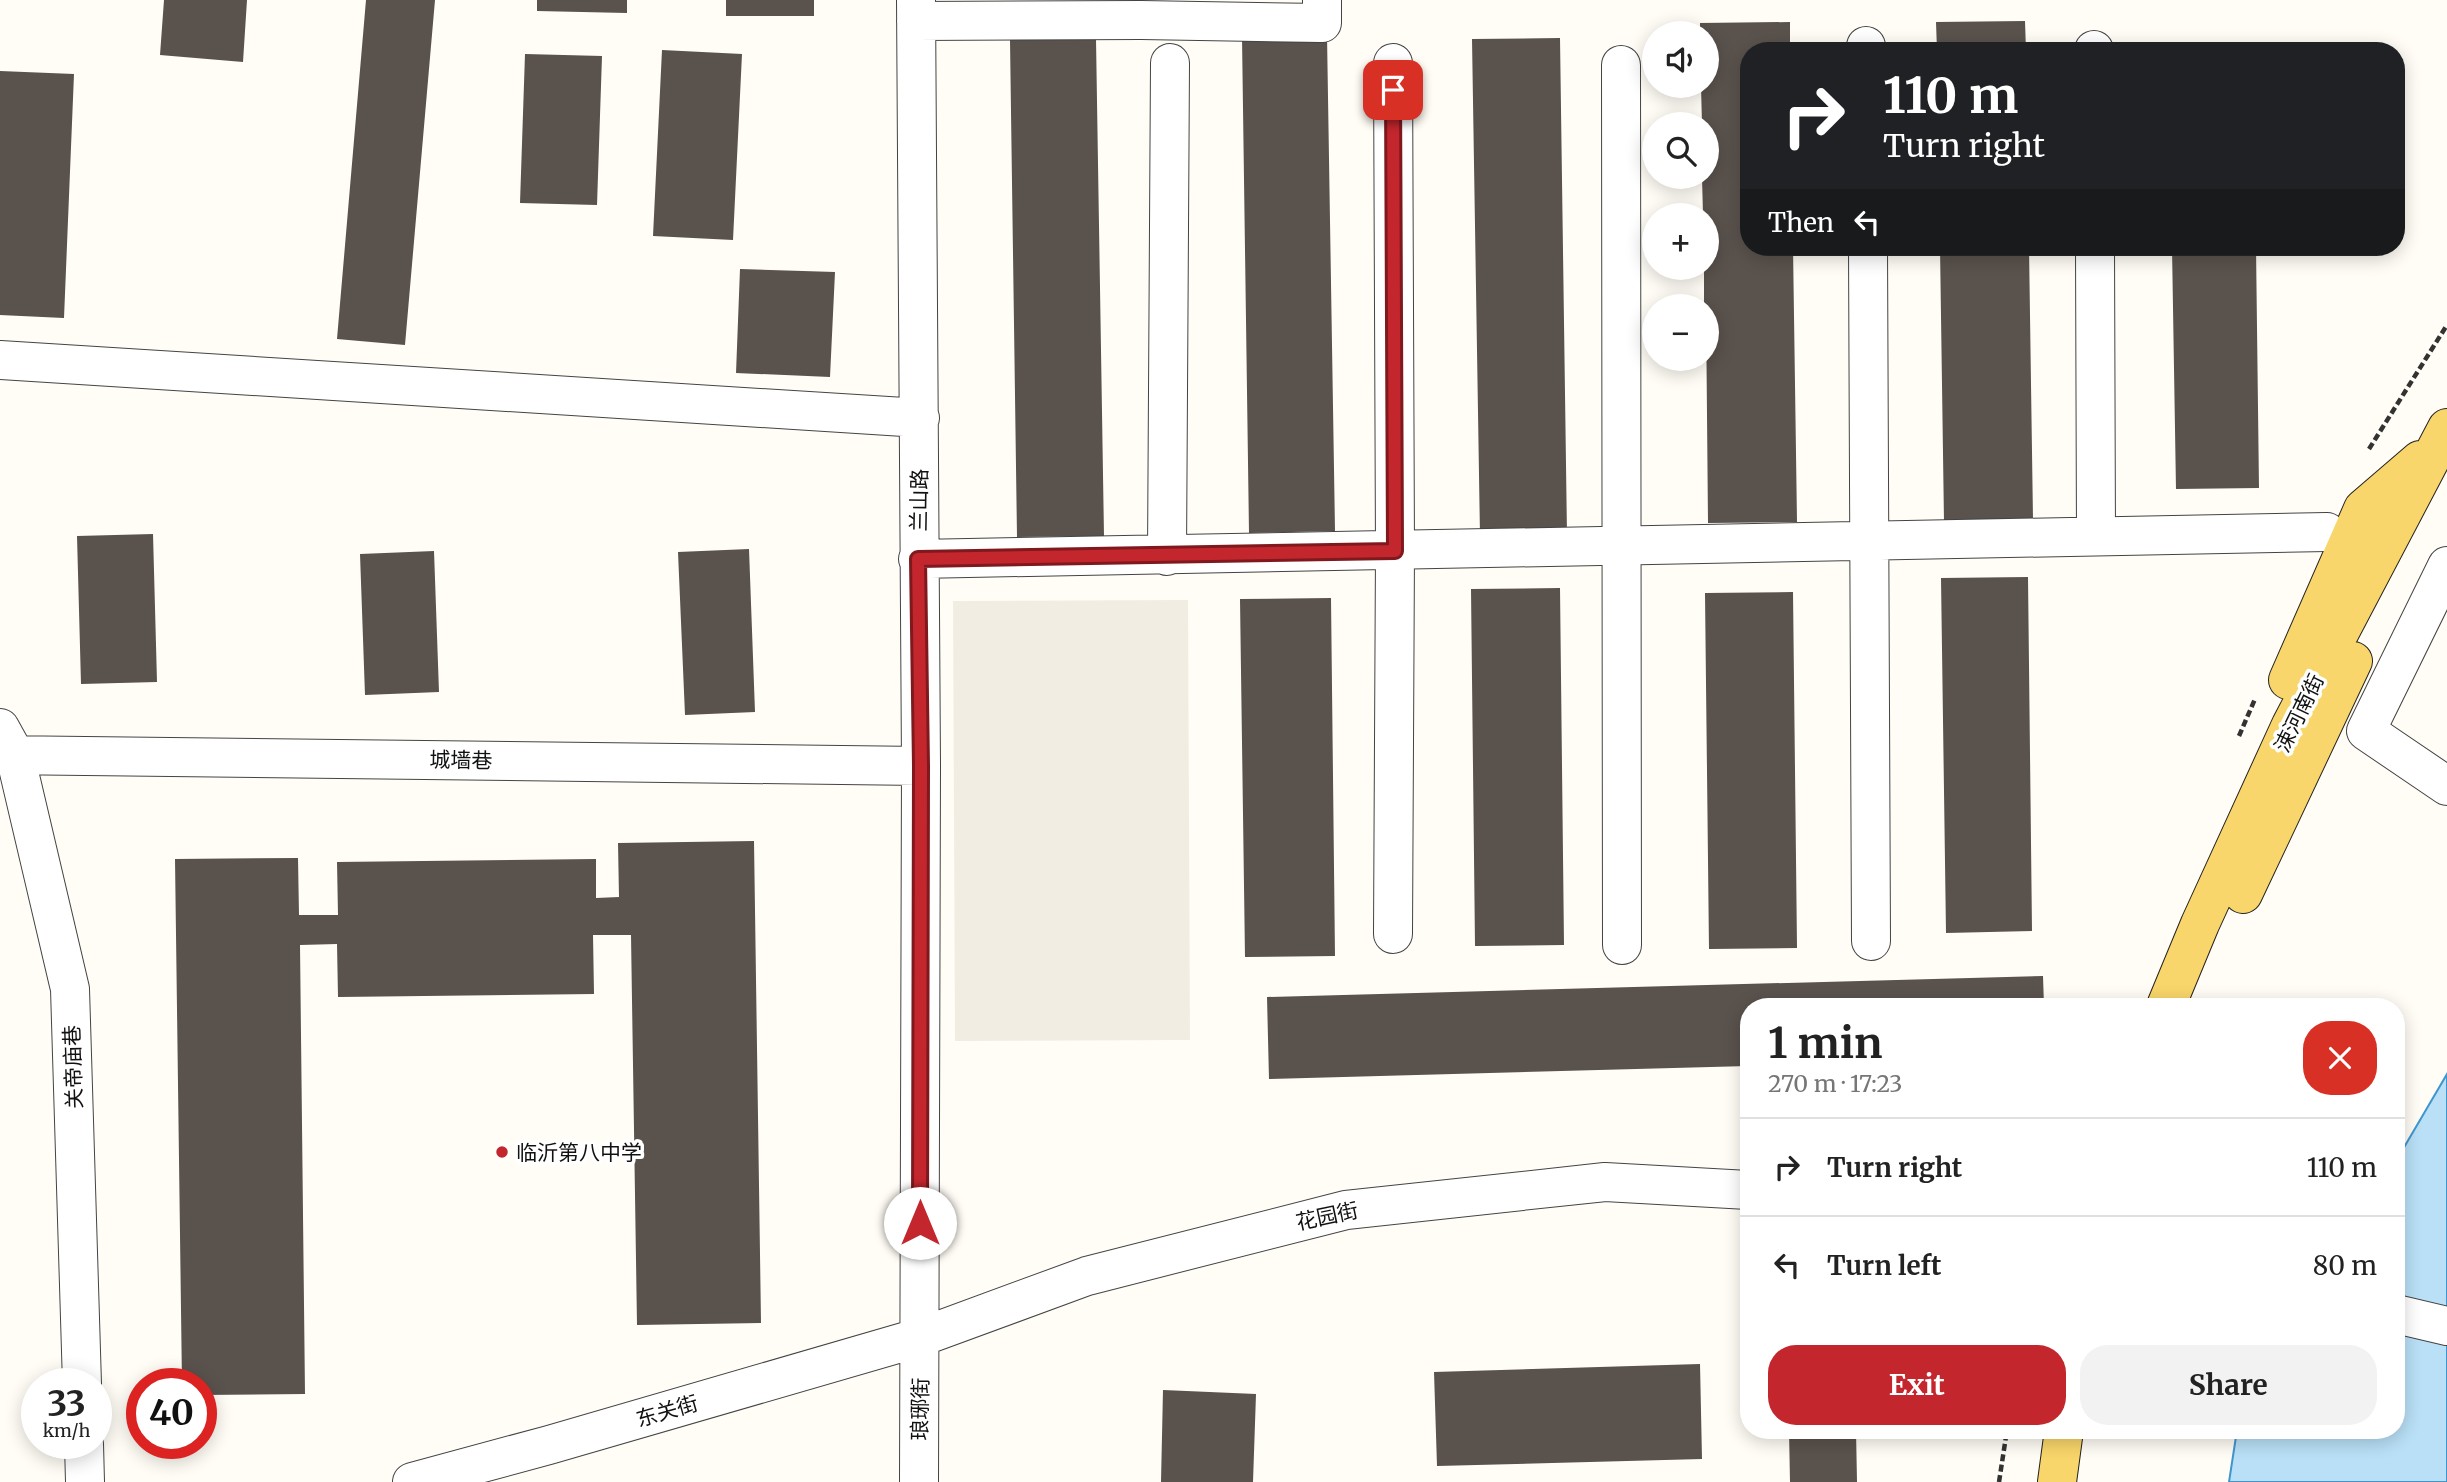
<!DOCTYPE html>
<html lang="en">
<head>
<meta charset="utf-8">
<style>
	:root { --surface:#fff; --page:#f2f2f2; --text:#222; --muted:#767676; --line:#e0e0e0; --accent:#c4262e }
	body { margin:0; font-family:Merriweather,"Noto Sans SC",serif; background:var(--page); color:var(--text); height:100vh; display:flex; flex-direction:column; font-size:26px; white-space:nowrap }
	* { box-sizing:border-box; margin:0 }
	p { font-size:23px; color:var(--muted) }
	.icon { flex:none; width:38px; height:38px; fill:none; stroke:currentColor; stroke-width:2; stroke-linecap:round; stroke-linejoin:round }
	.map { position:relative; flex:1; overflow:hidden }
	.sheet { position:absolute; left:1740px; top:998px; width:665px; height:441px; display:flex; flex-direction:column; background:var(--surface); border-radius:28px; box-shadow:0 4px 18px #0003 }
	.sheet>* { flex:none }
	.banner { position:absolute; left:1740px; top:42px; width:665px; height:214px; border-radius:28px; box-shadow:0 4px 18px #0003; background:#202124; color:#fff; overflow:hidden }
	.controls { position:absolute; left:1642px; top:21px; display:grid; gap:14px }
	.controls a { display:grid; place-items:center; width:77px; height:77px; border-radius:50%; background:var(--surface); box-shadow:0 4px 18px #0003; font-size:35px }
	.speed { position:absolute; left:21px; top:1368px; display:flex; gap:14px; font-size:35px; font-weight:700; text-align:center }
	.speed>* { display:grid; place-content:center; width:91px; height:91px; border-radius:50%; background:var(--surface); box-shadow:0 4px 18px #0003; line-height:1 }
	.speed small { font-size:18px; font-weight:400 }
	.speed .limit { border:10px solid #d22; background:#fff; color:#111 }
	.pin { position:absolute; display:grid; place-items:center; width:60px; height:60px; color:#fff; margin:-30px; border-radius:14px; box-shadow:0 4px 10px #0006 }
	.me { position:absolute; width:77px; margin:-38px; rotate:0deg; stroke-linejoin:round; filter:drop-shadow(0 0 5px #0008) }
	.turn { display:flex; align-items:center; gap:24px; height:147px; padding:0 28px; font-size:32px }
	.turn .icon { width:91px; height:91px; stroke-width:2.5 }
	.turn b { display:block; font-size:49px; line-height:60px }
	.then { display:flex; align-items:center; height:66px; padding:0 28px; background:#0003; gap:14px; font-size:26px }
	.round { display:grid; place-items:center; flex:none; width:74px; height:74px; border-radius:28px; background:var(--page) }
	.overview { display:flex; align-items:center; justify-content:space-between; height:119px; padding:0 28px }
	h1 { font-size:42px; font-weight:700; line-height:52px }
	.button { display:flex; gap:14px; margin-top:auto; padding:14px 28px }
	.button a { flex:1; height:80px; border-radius:28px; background:var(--accent); color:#fff; font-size:28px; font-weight:700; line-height:80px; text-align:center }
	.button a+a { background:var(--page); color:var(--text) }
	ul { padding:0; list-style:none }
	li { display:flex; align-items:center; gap:21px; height:98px; padding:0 28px; border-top:2px solid var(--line) }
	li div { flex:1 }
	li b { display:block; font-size:26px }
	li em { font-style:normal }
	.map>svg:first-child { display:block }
	.plaza { fill:#f1ede2 }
	.water { fill:#b9e0f7; stroke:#3f96cf; stroke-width:2 }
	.building { fill:#5a524d }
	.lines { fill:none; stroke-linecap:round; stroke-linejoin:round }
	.minor-casing { stroke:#444; stroke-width:40 }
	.major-casing { stroke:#222; stroke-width:40 }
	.path { stroke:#333; stroke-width:4.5; stroke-dasharray:7 3.5; stroke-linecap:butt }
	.minor { stroke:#fff; stroke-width:38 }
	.major { stroke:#f9d66b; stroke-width:38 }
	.route-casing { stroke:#7f191e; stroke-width:18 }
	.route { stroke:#c4262e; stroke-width:12 }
	.poi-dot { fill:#c4262e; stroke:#fff; stroke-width:2.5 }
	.labels { text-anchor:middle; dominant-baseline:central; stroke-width:7; stroke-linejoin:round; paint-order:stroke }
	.street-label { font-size:21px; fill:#111; stroke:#fff }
	.poi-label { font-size:21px; fill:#111; stroke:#fff; text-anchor:start }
</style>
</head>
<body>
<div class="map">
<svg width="2447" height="1482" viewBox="0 0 2447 1482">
	<rect width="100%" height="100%" fill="#fffdf5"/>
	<!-- plaza -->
	<path class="plaza" d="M1188,600l2,440 -235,1 -2,-440z"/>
	<!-- water -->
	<path class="water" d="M2447,1074v408h-218l8,-52h159v-269z"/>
	<!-- building -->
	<path class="building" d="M164,0h83l-4,62 -83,-7z
		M366,0h69l-30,345 -68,-6z
		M537,0h90v13l-90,-2z
		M726,0h88v16h-88z
		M2025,21l1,30h-89l-1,-29z
		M1790,22v29h-42v196h45l4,275 -89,1 -2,-217h-2v-38h2v-53h-3l-1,-38h4v-53h-4l-1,-38h5v-53h-6v-10z
		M1327,35l8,496 -86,2 -7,-496z
		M1560,38l7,497 -87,1 -8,-497z
		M1096,39l8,497 -87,1 -7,-497z
		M2254,44v7h-84v-6z
		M662,50l80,4 -9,186 -80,-4z
		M525,54l77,2 -5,149 -77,-2z
		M0,71l74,3 -10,244 -64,-3z
		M1940,247h89l4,273 -89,2z
		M2172,247h84l3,241 -83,1z
		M740,269l95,3 -5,105 -94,-4z
		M153,534l4,148 -76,2 -4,-148z
		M749,549l6,163 -70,3 -7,-163z
		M434,551l5,141 -74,3 -5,-141z
		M2028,577l4,354 -86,2 -5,-355z
		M1560,588l4,357 -89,1 -4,-357z
		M1793,592l4,356 -88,1 -4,-356z
		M1331,598l4,358 -90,1 -5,-358z
		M754,841l7,482 -124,2 -6,-390h-38l1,59 -256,3 -1,-53 -37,1 5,449 -104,1v-11h-19l-7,-525 123,-1 1,57h39l-1,-53 259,-3v39l23,-1 -1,-54z
		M2043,976l1,30h-296v60l-479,13 -2,-82z
		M1700,1364l2,95 -265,7 -3,-94z
		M1163,1390l93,4 -3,88h-92z
		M1789,1430h67l1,52h-67z"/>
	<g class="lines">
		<defs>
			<path id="minor" d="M916,0l5,766 -2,716
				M916,21l225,-1 181,3v-23
				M1866,46v5
				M2094,50v1
				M1393,63l2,488 -2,383
				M1621,65l1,880
				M1868,247l3,694
				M2095,247l1,289
				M0,360l920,58
				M1167,556l3,-493
				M918,559l1409,-27
				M2447,566l-81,165 81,55
				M0,728l15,27 55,234 12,395
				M0,755l921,11
				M2396,1314l51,12
				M84,1444l1,38
				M412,1482l137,-37 372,-108 166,-61 259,-66 259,-28 143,8"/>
			<path id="major" d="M2288,680l75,-171 57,-49
				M2243,894l110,-233
				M2166,1006l34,-82 91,-199 156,-297
				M2057,1482l7,-52"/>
		</defs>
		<!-- minor casing -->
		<use href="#minor" class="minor-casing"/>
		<!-- major casing -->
		<use href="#major" class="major-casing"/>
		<!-- path -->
		<path class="path" d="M2369,449l78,-124
			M2239,736l16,-37
			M1999,1482l8,-52"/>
		<!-- minor -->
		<use href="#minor" class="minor"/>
		<!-- major -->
		<use href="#major" class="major"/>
	</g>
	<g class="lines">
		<defs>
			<path id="route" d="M920,1223l1,-457 -3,-207 477,-8 -2,-461"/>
		</defs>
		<!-- route casing -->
		<use href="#route" class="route-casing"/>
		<!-- route -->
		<use href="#route" class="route"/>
	</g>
	<!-- markers -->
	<circle class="poi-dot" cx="502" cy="1152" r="7"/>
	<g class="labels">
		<!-- street labels -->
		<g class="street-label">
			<text transform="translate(919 500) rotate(-89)">兰山路</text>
			<text transform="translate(2299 713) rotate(-64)">涑河南街</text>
			<text transform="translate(461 760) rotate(1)">城墙巷</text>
			<text transform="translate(73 1067) rotate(-92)">关帝庙巷</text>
			<text transform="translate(1327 1216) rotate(-12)">花园街</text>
			<text transform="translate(920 1409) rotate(-89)">琅琊街</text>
			<text transform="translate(667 1411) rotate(-16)">东关街</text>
		</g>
		<!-- poi labels -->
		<g class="poi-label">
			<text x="516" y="1152">临沂第八中学</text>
		</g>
	</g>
</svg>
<div class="controls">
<a><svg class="icon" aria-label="sound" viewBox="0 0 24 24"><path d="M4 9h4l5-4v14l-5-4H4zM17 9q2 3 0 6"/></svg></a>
<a><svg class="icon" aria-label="search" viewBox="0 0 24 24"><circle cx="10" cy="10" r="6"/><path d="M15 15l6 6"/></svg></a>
<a>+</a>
<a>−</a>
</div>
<div class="speed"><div>33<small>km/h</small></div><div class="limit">40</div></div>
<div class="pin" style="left:1393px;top:90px;background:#d93025"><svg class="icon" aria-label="arrive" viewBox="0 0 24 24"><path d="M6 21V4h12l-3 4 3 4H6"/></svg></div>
<svg class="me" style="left:920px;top:1223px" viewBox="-20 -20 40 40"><circle r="19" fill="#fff"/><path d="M0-13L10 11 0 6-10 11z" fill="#c4262e"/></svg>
<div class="banner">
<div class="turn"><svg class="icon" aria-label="right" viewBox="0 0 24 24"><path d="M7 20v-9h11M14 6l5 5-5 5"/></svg><div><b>110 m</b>Turn right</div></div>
<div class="then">Then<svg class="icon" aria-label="left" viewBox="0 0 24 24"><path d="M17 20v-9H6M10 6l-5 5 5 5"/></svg></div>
</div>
<section class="sheet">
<div class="overview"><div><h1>1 min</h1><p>270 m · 17:23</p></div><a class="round" style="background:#d93025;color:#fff"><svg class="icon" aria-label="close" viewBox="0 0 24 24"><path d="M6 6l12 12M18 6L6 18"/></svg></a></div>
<ul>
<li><svg class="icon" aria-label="right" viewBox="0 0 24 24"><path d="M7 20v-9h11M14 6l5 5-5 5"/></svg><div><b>Turn right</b></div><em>110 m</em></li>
<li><svg class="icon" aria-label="left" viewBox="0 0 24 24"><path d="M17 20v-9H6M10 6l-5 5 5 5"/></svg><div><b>Turn left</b></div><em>80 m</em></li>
</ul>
<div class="button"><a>Exit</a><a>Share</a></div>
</section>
</div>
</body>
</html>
